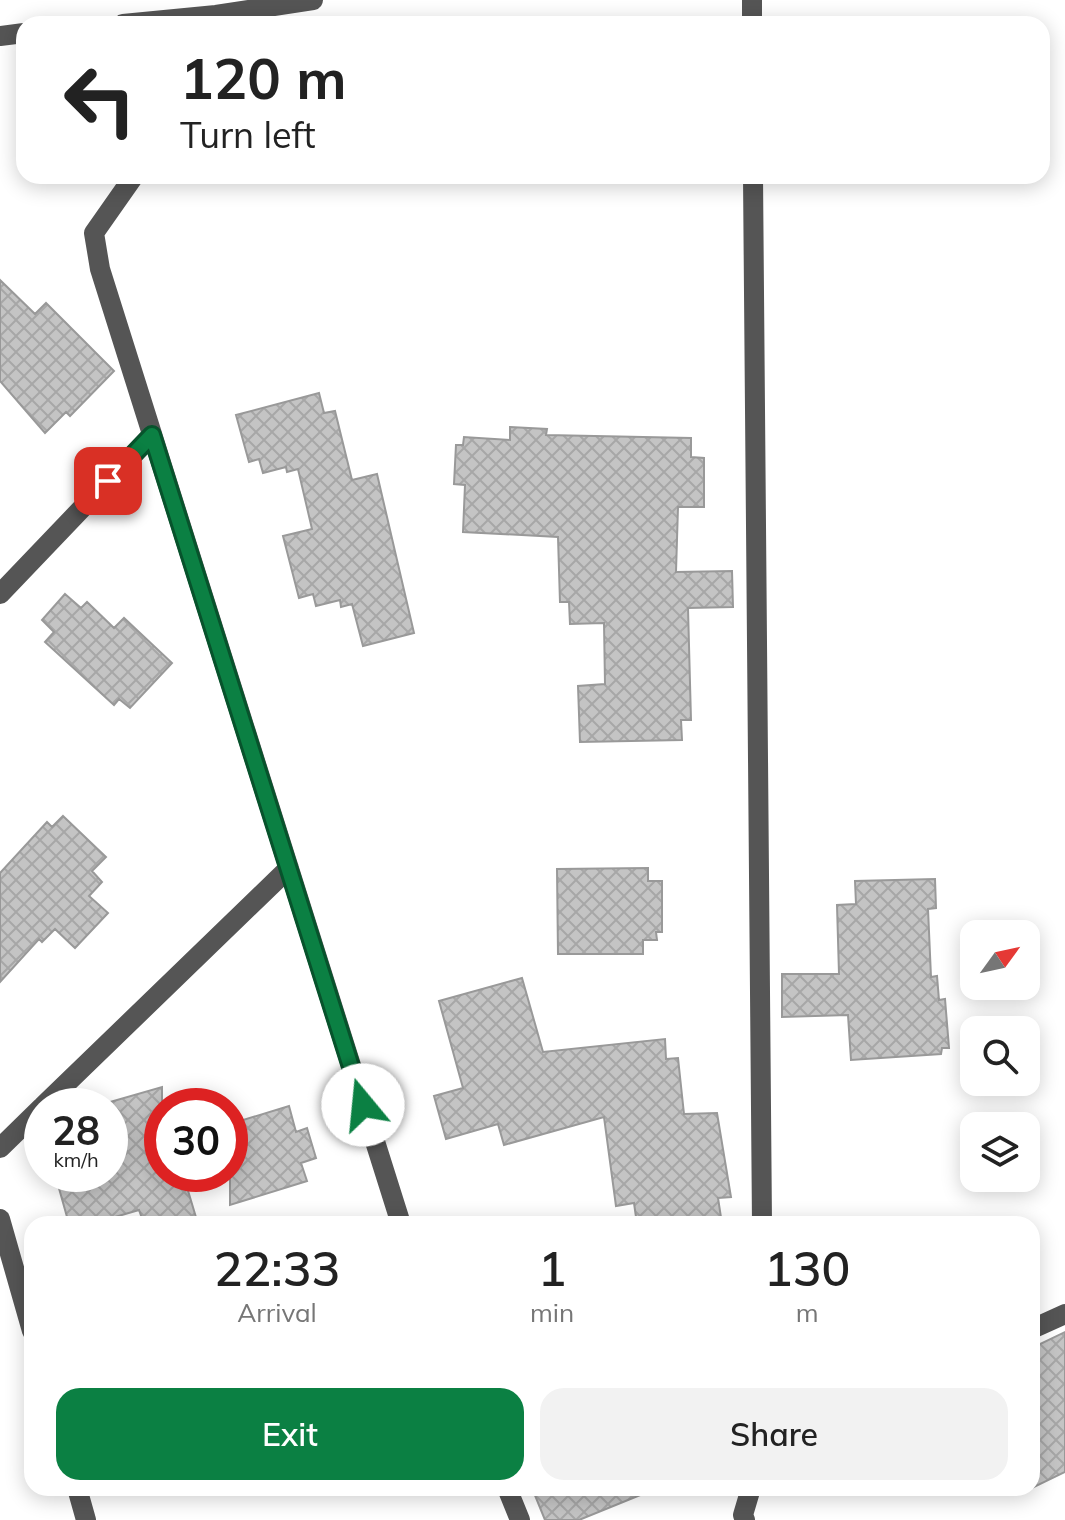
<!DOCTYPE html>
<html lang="en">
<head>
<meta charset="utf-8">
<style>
	:root { --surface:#fff; --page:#f2f2f2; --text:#222; --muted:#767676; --accent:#0b8043 }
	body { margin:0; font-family:Mulish,sans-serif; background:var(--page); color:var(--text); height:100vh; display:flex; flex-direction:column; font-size:30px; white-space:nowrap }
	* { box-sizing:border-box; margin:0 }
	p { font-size:26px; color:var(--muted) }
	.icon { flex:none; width:44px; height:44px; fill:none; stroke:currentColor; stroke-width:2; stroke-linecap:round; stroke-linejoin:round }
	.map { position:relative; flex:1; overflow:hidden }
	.panel { position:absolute; left:24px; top:1216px; width:1016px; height:280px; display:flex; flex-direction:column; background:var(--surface); border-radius:24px; box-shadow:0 4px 20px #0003 }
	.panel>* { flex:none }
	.banner { position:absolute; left:16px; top:16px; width:1034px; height:168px; border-radius:24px; box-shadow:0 4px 20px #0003; background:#fff; color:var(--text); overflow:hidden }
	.needle { width:52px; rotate:57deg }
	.buttons { position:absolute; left:960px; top:920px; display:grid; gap:16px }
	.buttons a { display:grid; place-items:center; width:80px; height:80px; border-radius:16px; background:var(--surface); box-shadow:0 4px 20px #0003; font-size:40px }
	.speed { position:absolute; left:24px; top:1088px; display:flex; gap:16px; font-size:40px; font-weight:700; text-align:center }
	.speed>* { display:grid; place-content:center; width:104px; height:104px; border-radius:50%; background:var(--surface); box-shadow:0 4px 20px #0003; line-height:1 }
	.speed small { font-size:20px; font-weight:400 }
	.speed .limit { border:12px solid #d22; background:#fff; color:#111 }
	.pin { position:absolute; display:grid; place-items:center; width:68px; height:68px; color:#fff; margin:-34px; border-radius:16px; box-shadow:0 4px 12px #0006 }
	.me { position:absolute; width:88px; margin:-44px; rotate:343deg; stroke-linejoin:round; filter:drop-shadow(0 0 6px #0008) }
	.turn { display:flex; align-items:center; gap:28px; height:168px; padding:0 32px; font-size:36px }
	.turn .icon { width:104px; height:104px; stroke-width:2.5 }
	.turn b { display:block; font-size:56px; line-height:68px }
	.eta { display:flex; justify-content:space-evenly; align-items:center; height:136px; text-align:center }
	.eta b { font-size:48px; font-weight:600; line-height:56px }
	.cta { display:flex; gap:16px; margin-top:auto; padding:16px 32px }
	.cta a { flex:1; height:92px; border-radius:24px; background:var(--accent); color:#fff; font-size:32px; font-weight:600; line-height:92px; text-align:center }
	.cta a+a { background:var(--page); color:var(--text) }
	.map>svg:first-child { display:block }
	.building { fill:url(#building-cross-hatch); stroke:#999; stroke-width:2 }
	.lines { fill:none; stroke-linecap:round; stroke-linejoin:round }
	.minor { stroke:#555; stroke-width:20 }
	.route-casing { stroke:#07532c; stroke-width:20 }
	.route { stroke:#0b8043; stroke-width:14 }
</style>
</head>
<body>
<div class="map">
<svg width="1065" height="1520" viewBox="0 0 1065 1520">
	<defs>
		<pattern id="building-cross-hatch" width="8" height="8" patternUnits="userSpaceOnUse" patternTransform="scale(2)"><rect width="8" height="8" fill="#c4c4c4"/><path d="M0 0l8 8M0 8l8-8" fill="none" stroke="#a7a7a7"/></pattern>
	</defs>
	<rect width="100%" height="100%" fill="#fff"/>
	<!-- building -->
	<path class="building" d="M0,280l35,34 11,-11 68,68 -44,45 -4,-4 -21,21 -45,-52z
		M319,393l5,20 11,-2 17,69 25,-6 37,159 -51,13 -11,-42 -11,3 -1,-7 -24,6 -3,-12 -14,4 -16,-62 29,-7 -14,-60 -11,3 -1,-5 -23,6 -4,-14 -10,3 -13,-47z
		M510,427l37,2 -1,6 145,3v19l13,1v49h-26l-2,65 56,-1 1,36 -45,1 3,112h-10l1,20 -102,2 -2,-56 27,-2 -1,-61 -34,1 -1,-22h-9l-2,-65 -95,-5 2,-47 -11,-1 2,-39h7l1,-8 46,3z
		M65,594l16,14 6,-6 27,26 10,-10 48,45 -42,45 -11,-9 -5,6 -69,-63 9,-10 -12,-12z
		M63,816l43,41 -14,14 10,11 -13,14 19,17 -33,35 -20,-19 -13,13 -3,-3 -39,43v-109l47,-51 5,5z
		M648,868v13h14v51h-6l1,8h-14v14h-85l-1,-85z
		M935,879l1,29 -8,1 3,68 6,-1 2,24 6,-1 4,49h-7l-1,6 -90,6 -3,-45 -66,2v-43h57l-2,-69 19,-1 -1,-23z
		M522,978l21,74 122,-13 1,20 12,-1 6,56 33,-1 14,84 -13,1 4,26h-85l-3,-21 -18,3 -12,-89 -100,28 -6,-21 -52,15 -12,-43 29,-8 -24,-87z
		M162,1087v87h21l15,50h-54l-5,-14 -48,14h-22l-14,-50h55v-72z
		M289,1106l7,26 11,-4 9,30 -15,5 6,18 -77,24v-81z
		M1065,1332v140l-33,16v-140z
		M532,1488h123v1l-76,31h-34z"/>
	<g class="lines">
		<!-- minor -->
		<path class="minor" d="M752,0v24
			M123,24l93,-9 97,-15
			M0,36l24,-3
			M134,176l-40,57 6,36 301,955
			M753,176l9,1048
			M0,594l152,-159
			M43,1106l246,-238
			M0,1148l42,-41
			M0,1219l32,112
			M1032,1329l33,-15
			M77,1488l9,32
			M507,1488l13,32
			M745,1520l-2,-5 8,-27"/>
	</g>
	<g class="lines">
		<defs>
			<path id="route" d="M108,481l44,-46 211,670"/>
		</defs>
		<!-- route casing -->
		<use href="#route" class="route-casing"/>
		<!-- route -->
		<use href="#route" class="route"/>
	</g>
</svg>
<div class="buttons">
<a><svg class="needle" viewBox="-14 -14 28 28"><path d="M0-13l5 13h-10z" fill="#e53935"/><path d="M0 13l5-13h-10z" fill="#767676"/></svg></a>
<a><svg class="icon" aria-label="search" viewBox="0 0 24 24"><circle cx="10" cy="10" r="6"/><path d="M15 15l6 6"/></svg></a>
<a><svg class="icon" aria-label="layers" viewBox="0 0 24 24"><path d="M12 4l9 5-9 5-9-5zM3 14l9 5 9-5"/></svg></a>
</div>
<div class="speed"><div>28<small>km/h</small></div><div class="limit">30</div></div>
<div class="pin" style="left:108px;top:481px;background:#d93025"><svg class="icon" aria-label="arrive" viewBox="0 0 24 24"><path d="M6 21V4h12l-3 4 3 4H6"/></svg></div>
<svg class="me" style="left:363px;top:1105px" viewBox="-20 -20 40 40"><circle r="19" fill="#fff"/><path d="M0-13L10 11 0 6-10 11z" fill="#0b8043"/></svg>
<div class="banner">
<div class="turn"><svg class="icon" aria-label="left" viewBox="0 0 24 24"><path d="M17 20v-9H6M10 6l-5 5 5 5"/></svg><div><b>120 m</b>Turn left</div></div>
</div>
<section class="panel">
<div class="eta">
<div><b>22:33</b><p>Arrival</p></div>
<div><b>1</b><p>min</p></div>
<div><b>130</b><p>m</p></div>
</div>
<div class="cta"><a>Exit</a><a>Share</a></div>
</section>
</div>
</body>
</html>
